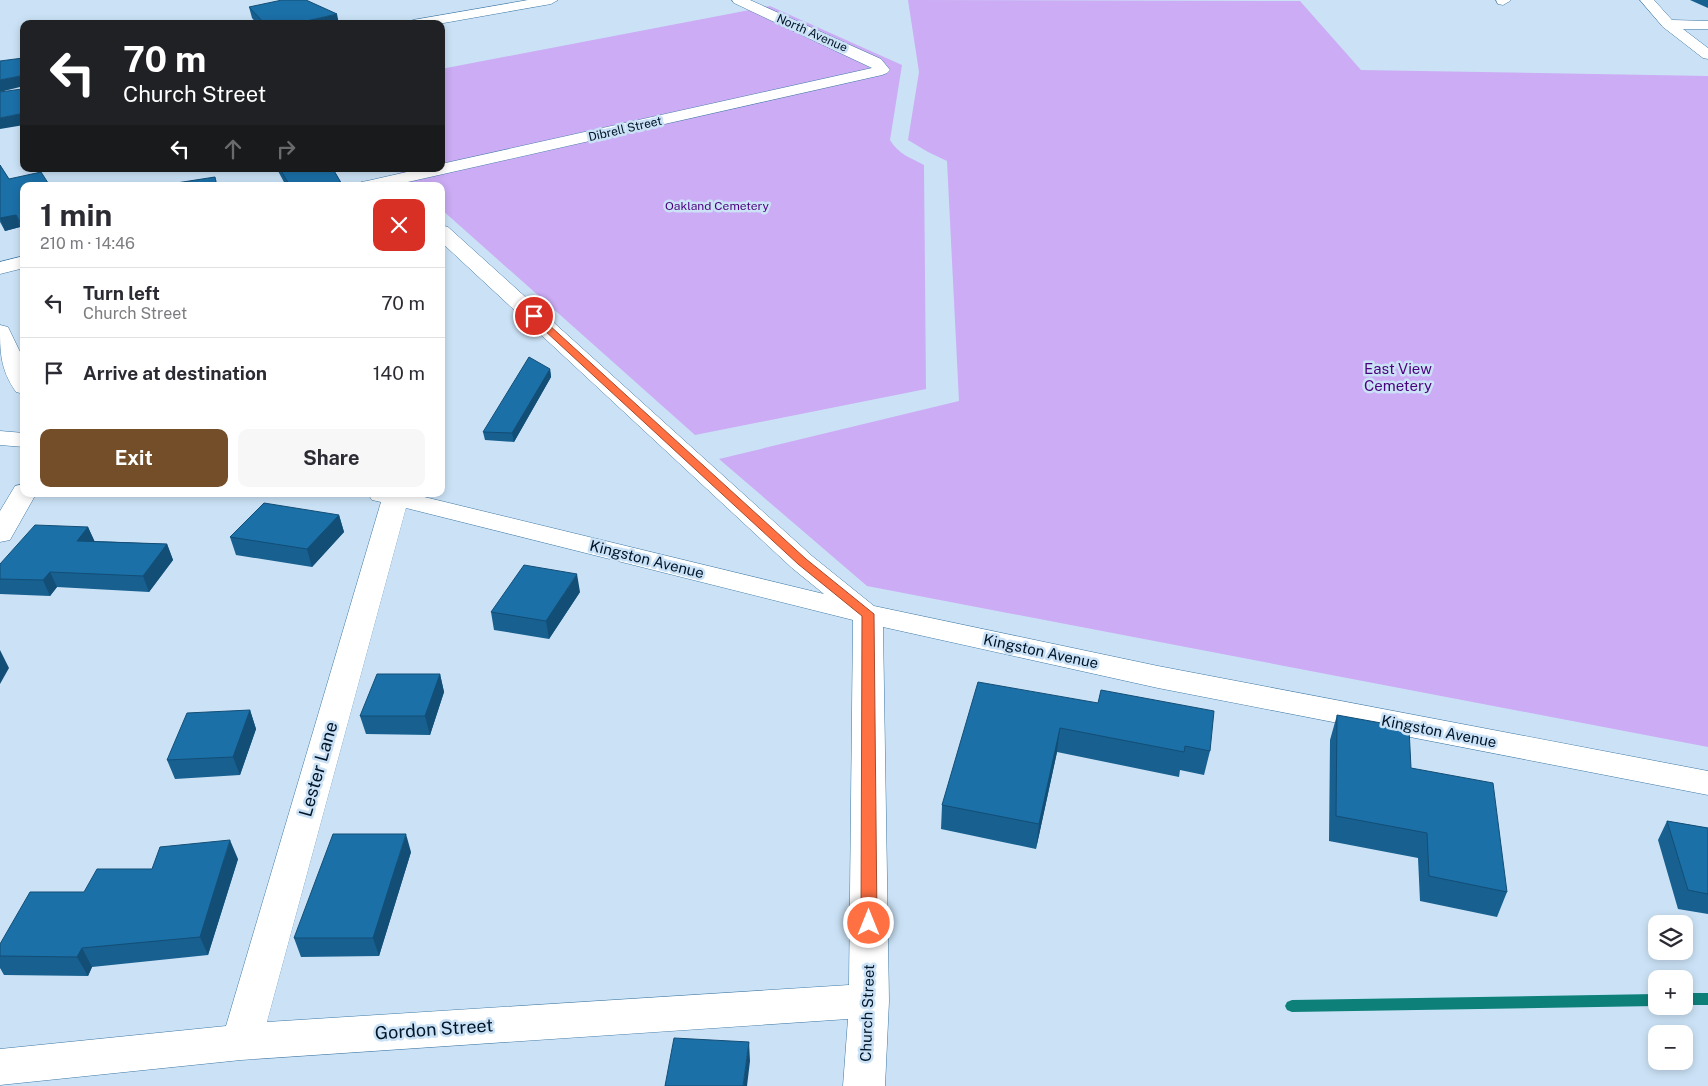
<!DOCTYPE html>
<html lang="en">
<head>
<meta charset="utf-8">
<style>
	:root { --surface:#fff; --page:#f7f7f7; --text:#2b2b33; --muted:#7c7c81; --line:#e1e1e2; --accent:#734e29 }
	body { margin:0; font-family:"Public Sans",sans-serif; background:var(--page); color:var(--text); height:100vh; display:flex; flex-direction:column; font-size:19px; white-space:nowrap }
	* { box-sizing:border-box; margin:0 }
	p { font-size:16px; color:var(--muted) }
	.icon { flex:none; width:28px; height:28px; fill:none; stroke:currentColor; stroke-width:2; stroke-linecap:round; stroke-linejoin:round }
	.map { position:relative; flex:1; overflow:hidden }
	.sheet { position:absolute; left:20px; top:182px; width:425px; height:315px; display:flex; flex-direction:column; background:var(--surface); border-radius:10px; box-shadow:0 2px 8px #0003 }
	.sheet>* { flex:none }
	.hud { position:absolute; left:20px; top:20px; width:425px; height:152px; border-radius:10px; box-shadow:0 2px 8px #0003; background:#202124; color:#fff; overflow:hidden }
	.buttons { position:absolute; left:1648px; top:915px; display:grid; gap:10px }
	.buttons a { display:grid; place-items:center; width:45px; height:45px; border-radius:10px; background:var(--surface); box-shadow:0 2px 8px #0003; font-size:25px }
	.pin { position:absolute; display:grid; place-items:center; width:42px; height:42px; color:#fff; margin:-21px; border:2px solid #fff; border-radius:50%; box-shadow:0 1px 5px #0007 }
	.me { position:absolute; width:55px; margin:-28px; rotate:0deg; stroke-linejoin:round; filter:drop-shadow(0 0 4px #0008) }
	.turn { display:flex; align-items:center; gap:18px; height:105px; padding:0 20px; font-size:22px }
	.turn .icon { width:65px; height:65px; stroke-width:2.5 }
	.turn b { display:block; font-size:35px; line-height:42px }
	.lanes { display:flex; align-items:center; height:48px; padding:0 20px; background:#0003; justify-content:center; gap:25px; direction:ltr }
	.lanes .off { opacity:.35 }
	.round { display:grid; place-items:center; flex:none; width:52px; height:52px; border-radius:10px; background:var(--page) }
	.headline { display:flex; align-items:center; justify-content:space-between; height:85px; padding:0 20px }
	h1 { font-size:30px; font-weight:700; line-height:38px }
	.cta { display:flex; gap:10px; margin-top:auto; padding:10px 20px }
	.cta a { flex:1; height:58px; border-radius:10px; background:var(--accent); color:#fff; font-size:20px; font-weight:700; line-height:58px; text-align:center }
	.cta a+a { background:var(--page); color:var(--text) }
	ul { padding:0; list-style:none }
	li { display:flex; align-items:center; gap:15px; height:70px; padding:0 20px; border-top:1px solid var(--line) }
	li div { flex:1 }
	li b { display:block; font-size:19px }
	li em { font-style:normal }
	.map>svg:first-child { display:block }
	.green { fill:#cbacf5 }
	.lines { fill:none; stroke-linecap:round; stroke-linejoin:round }
	.stream { fill:#0d807a; fill-rule:evenodd }
	.minor-casing { stroke:#3e78a4; stroke-width:1 }
	.minor { fill:#fff; fill-rule:evenodd }
	.wall { fill:#176090 }
	.shaded-wall { fill:#134e76 }
	.building { fill:#1b70a8; stroke:#134e76 }
	.route { fill:#ff7043; stroke:#a6492c }
	.labels { text-anchor:middle; dominant-baseline:central; stroke-width:5; stroke-linejoin:round; paint-order:stroke }
	.far-street-label { font-size:12px; fill:#001527; stroke:#cbe2f6 }
	.far-park-label { font-size:12px; fill:#4b007d; stroke:#cbe2f6 }
	.park-label { font-size:15px; fill:#4b007d; stroke:#cbe2f6 }
	.street-label { font-size:15px; fill:#001527; stroke:#cbe2f6 }
	.near-street-label { font-size:18px; fill:#001527; stroke:#cbe2f6 }
</style>
</head>
<body>
<div class="map">
<svg width="1708" height="1086" viewBox="0 0 1708 1086">
	<rect width="100%" height="100%" fill="#cbe2f6"/>
	<!-- green -->
	<path class="green" d="M908,0l392,1 61,69 347,6v671l-841,-161 -148,-127 240,-58 -12,-240 -19,-9 -20,-12 11,-68z
		M770,6l132,59 -12,75c8,14 21,18 34,25l2,224 -231,46 -254,-226v-23h-25l-20,-17h45v-100z"/>
	<g class="lines">
		<!-- stream -->
		<path class="stream" d="M1684,993h24v12h-24z
			M1656,994v12l-364,6 -5,-2 -2,-4 2,-4 5,-2z"/>
		<defs>
			<path id="minor" d="M528,0h30l-7,4 -113,20h-32l7,-4z
				M732,0h18l131,59 9,11 -3,3 -5,2 -492,111h-32l3,-4 6,-1 53,-12h21v-5l431,-96 -138,-65z
				M1496,0h14v1l-7,4 -5,-1z
				M1640,0h14l18,20 36,1v8h-25l25,19v11l-5,-1 -40,-31z
				M441,225l7,2 364,329 62,50 284,60 550,105v24l-550,-107 -275,-61 6,374 -4,85h-42l5,-67 -607,41 -241,25v-36l226,-23 155,-524 -9,-2 -4,-6h44l412,100 -32,-26 -351,-326zM406,508l447,112 -4,365 -582,37z
				M24,256v12l-24,6v-12z
				M0,325l8,2 16,33v34l-8,-2c-16,-23 -16,-40 -16,-67z
				M0,431l24,2v14l-24,-2z
				M24,484v10h12l-26,46 -10,2v-31l15,-25z"/>
		</defs>
		<!-- minor casing -->
		<use href="#minor" class="minor-casing"/>
		<!-- minor -->
		<use href="#minor" class="minor"/>
	</g>
	<!-- wall -->
	<path class="wall" d="M1690,0h18v8z
		M249,7l90,17h-82l-5,-6z
		M0,165l9,14 15,7v47l-4,-6 -15,4 -5,-9z
		M277,169h56l10,17h-57z
		M550,369l1,8 -37,65 -29,-2 -2,-8z
		M339,515l5,17 -32,35 -76,-12 -6,-18z
		M88,527l6,14 73,3 6,16 -24,32 -92,-5 -7,9 -50,-2v-30z
		M580,592l-31,47 -55,-9 -3,-18z
		M440,674l4,18 -14,43 -64,-1 -6,-18z
		M1098,703l112,48 -6,24 -24,-5 -1,7 -122,-25 -21,97 -95,-20 1,-24z
		M250,710l6,19 -16,46 -65,4 -8,-19z
		M1337,715l74,53 96,124 -10,25 -77,-16 -2,-43 -89,-17 1,-101z
		M1667,821l41,7v86l-30,-5 -20,-69z
		M411,852l-32,104 -78,1 -7,-19z
		M238,859l-30,96 -116,12 -4,9 -84,-1 -4,-7v-24l152,-75z"/>
	<!-- shaded-wall -->
	<path class="shaded-wall" d="M337,14l2,10h-37v-2z
		M20,76l4,10 -24,6v-12z
		M24,113v12l-24,4v-11z
		M16,215l4,12 -15,4 -5,-13z
		M24,221v11l-4,-10z
		M550,369l1,8 -37,65 -2,-9z
		M339,515l5,17 -32,35 -5,-18z
		M88,527l7,15 -18,-1z
		M167,544l6,16 -24,32 -6,-16z
		M50,572l7,15 -7,9 -7,-16z
		M577,574l3,18 -31,47 -3,-18z
		M0,650l9,18 -9,16z
		M440,674l4,18 -14,43 -5,-19z
		M250,710l6,19 -16,46 -7,-18z
		M1060,728l-3,24 -21,97 3,-25z
		M406,834l5,18 -32,104 -6,-18z
		M230,840l8,19 -30,96 -8,-18z
		M82,948l10,19 -4,9 -11,-19z
		M749,1042l1,19 -3,25h-4z"/>
	<!-- building -->
	<path class="building" d="M282,0h24l31,14 -35,8 2,2h-39l-16,-17z
		M23,58l1,2v53l-24,5v-26l22,-3v-12l-2,-1 -20,4v-19z
		M0,165l9,14 32,-7 9,14h-26v35l-4,1 -4,-7 -16,3z
		M280,169h53l10,17h-53z
		M215,177l2,9h-60z
		M529,357l21,12 -38,64 -29,-1z
		M264,503l75,12 -32,34 -77,-12z
		M35,525l53,2 -11,14 90,3 -24,32 -93,-4 -7,8 -43,-1v-15z
		M524,565l53,9 -31,47 -55,-9z
		M377,674h63l-15,42h-65z
		M978,682l120,21 3,-13 113,21 -4,40 -25,-5 -1,6 -124,-24 -21,96 -97,-19z
		M250,710l-17,47 -66,3 20,-47z
		M1337,715l72,13 2,40 82,15 14,109 -78,-16 -2,-43 -91,-17z
		M1667,821l41,7v66l-20,-4z
		M333,834h73l-33,104h-79z
		M230,840l-30,97 -118,11 -5,9 -77,-1v-12l30,-52h54l13,-23h55l8,-22z
		M674,1038l75,4 -6,44h-78z"/>
	<!-- route -->
	<path class="route" d="M531,314h6l269,245 68,55 3,309 -3,5 -5,2 -6,-2 -2,-5 1,-307 -64,-52 -267,-246z"/>
	<g class="labels">
		<!-- far-street labels -->
		<g class="far-street-label">
			<text transform="translate(812 33) rotate(24)">North Avenue</text>
			<text transform="translate(625 129) rotate(-13)">Dibrell Street</text>
		</g>
		<!-- far-park labels -->
		<g class="far-park-label">
			<text x="717" y="206">Oakland Cemetery</text>
		</g>
		<!-- park labels -->
		<g class="park-label">
			<text x="1398" y="368">East View<tspan x="1398" dy="17">Cemetery</tspan></text>
		</g>
		<!-- street labels -->
		<g class="street-label">
			<text transform="translate(647 559) rotate(14)">Kingston Avenue</text>
			<text transform="translate(1041 651) rotate(12)">Kingston Avenue</text>
			<text transform="translate(1439 731) rotate(11)">Kingston Avenue</text>
			<text transform="translate(867 1013) rotate(-88)">Church Street</text>
		</g>
		<!-- near-street labels -->
		<g class="near-street-label">
			<text transform="translate(318 769) rotate(-74)">Lester Lane</text>
			<text transform="translate(434 1029) rotate(-4)">Gordon Street</text>
		</g>
	</g>
</svg>
<div class="buttons">
<a><svg class="icon" aria-label="layers" viewBox="0 0 24 24"><path d="M12 4l9 5-9 5-9-5zM3 14l9 5 9-5"/></svg></a>
<a>+</a>
<a>−</a>
</div>
<div class="pin" style="left:534px;top:316px;background:#d93025"><svg class="icon" aria-label="arrive" viewBox="0 0 24 24"><path d="M6 21V4h12l-3 4 3 4H6"/></svg></div>
<svg class="me" style="left:869px;top:923px" viewBox="-20 -20 40 40"><circle r="17" fill="#ff7043" stroke="#fff" stroke-width="3"/><path d="M0-11L8 9 0 5-8 9z" fill="#fff"/></svg>
<div class="hud">
<div class="turn"><svg class="icon" aria-label="left" viewBox="0 0 24 24"><path d="M17 20v-9H6M10 6l-5 5 5 5"/></svg><div><b>70 m</b>Church Street</div></div>
<div class="lanes"><svg class="icon" aria-label="left" viewBox="0 0 24 24"><path d="M17 20v-9H6M10 6l-5 5 5 5"/></svg><svg class="icon off" aria-label="ahead" viewBox="0 0 24 24"><path d="M12 20V5M6 11l6-6 6 6"/></svg><svg class="icon off" aria-label="right" viewBox="0 0 24 24"><path d="M7 20v-9h11M14 6l5 5-5 5"/></svg></div>
</div>
<section class="sheet">
<div class="headline"><div><h1>1 min</h1><p>210 m · 14:46</p></div><a class="round" style="background:#d93025;color:#fff"><svg class="icon" aria-label="close" viewBox="0 0 24 24"><path d="M6 6l12 12M18 6L6 18"/></svg></a></div>
<ul>
<li><svg class="icon" aria-label="left" viewBox="0 0 24 24"><path d="M17 20v-9H6M10 6l-5 5 5 5"/></svg><div><b>Turn left</b><p>Church Street</p></div><em>70 m</em></li>
<li><svg class="icon" aria-label="arrive" viewBox="0 0 24 24"><path d="M6 21V4h12l-3 4 3 4H6"/></svg><div><b>Arrive at destination</b></div><em>140 m</em></li>
</ul>
<div class="cta"><a>Exit</a><a>Share</a></div>
</section>
</div>
</body>
</html>
